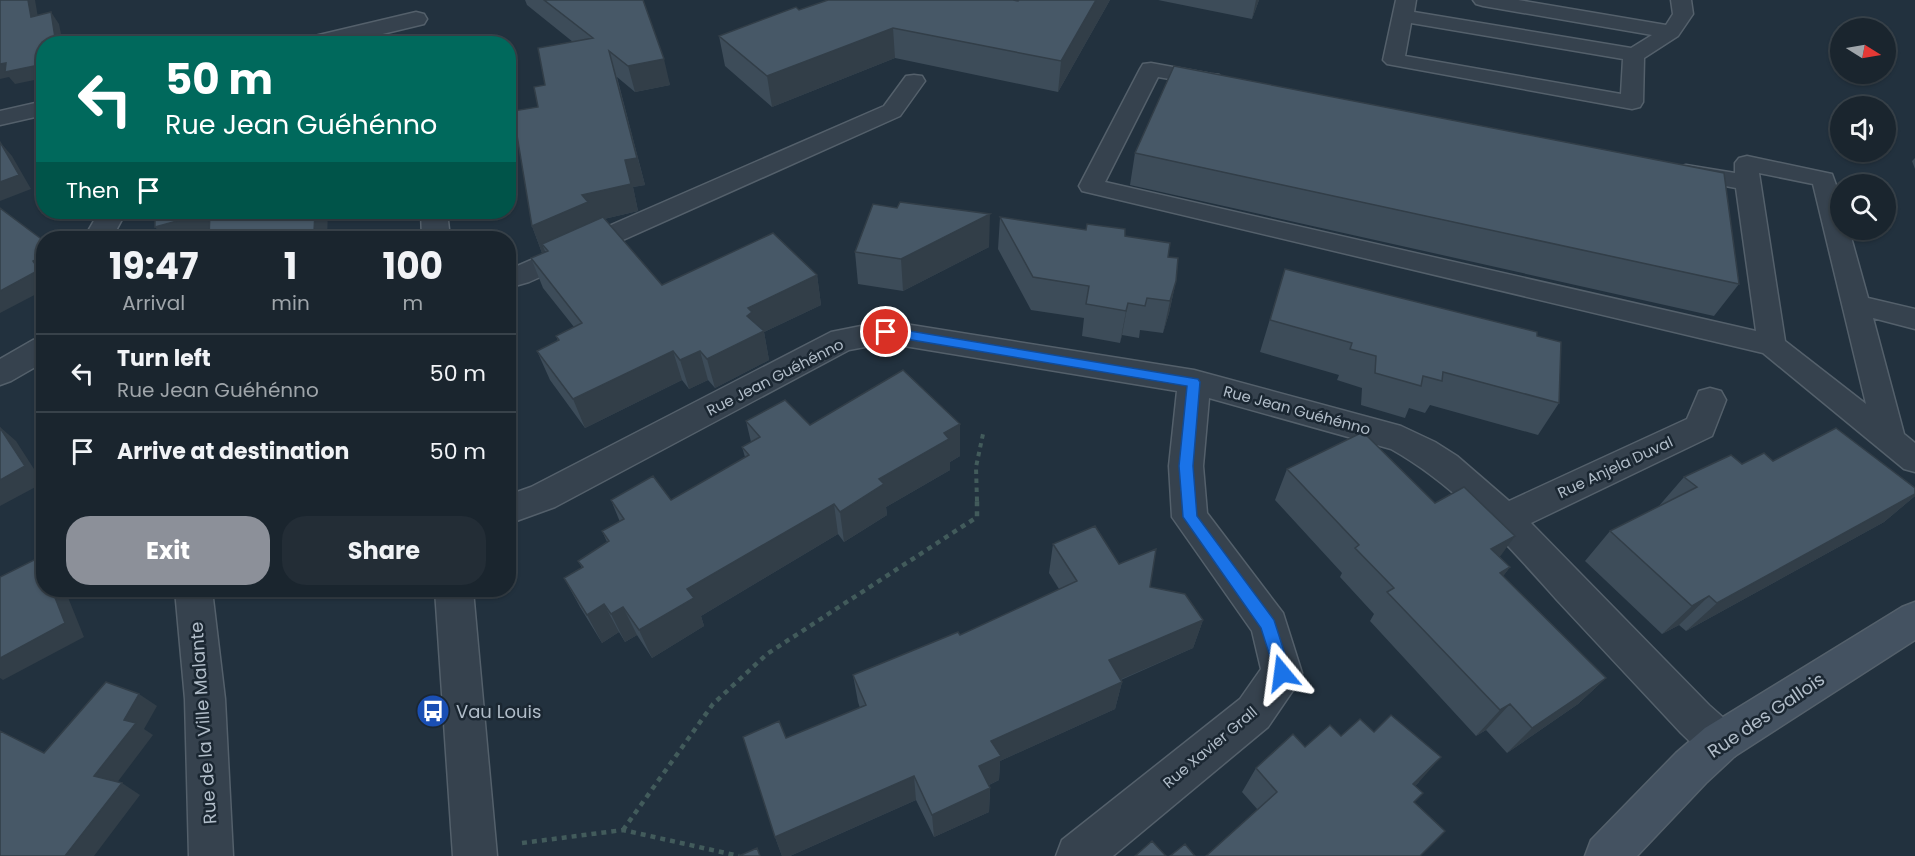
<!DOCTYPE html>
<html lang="en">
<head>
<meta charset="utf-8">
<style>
	:root { --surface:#1a252e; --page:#232d36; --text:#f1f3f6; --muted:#9fa5aa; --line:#38424a; --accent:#8c9099 }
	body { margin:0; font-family:Poppins,sans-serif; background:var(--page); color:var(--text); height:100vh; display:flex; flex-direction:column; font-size:22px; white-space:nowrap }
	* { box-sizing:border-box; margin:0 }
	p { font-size:20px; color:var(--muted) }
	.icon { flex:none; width:33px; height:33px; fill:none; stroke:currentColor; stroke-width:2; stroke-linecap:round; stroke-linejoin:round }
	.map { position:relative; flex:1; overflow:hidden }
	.drawer { position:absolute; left:36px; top:231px; width:480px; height:366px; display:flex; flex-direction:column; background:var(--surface); border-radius:24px; box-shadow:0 2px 4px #0004,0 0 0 2px var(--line) }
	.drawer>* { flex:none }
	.banner { position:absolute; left:36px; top:36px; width:480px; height:183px; border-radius:24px; box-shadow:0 2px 4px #0004,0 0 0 2px var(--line); background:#00695c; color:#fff; overflow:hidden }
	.needle { width:39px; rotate:101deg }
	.controls { position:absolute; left:1830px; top:18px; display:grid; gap:12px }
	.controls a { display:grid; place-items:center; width:66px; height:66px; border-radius:50%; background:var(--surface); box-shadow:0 2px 4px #0004,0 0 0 2px var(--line); font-size:30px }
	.pin { position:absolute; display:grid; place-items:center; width:51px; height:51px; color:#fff; margin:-26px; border:3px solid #fff; border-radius:50%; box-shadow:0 2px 6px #0007 }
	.me { position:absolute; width:66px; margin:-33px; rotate:344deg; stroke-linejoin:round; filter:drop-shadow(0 0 4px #0008) }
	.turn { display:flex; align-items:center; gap:21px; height:126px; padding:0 30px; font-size:27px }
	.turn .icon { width:78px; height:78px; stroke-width:2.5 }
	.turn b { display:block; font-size:42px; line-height:51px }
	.then { display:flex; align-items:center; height:57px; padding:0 30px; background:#0003; gap:12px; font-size:22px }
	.eta { display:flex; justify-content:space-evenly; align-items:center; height:102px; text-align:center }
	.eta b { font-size:36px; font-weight:700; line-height:42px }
	.primary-button { display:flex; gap:12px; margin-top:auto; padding:12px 30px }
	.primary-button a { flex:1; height:69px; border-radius:24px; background:var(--accent); color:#fff; font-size:24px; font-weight:700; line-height:69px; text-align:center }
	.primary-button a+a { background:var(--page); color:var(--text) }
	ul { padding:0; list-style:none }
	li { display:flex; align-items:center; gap:18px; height:78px; padding:0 30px; border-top:2px solid var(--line) }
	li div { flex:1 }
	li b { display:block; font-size:22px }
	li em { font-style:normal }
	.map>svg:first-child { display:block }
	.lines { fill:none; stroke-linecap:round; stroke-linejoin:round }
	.service-casing { stroke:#54606b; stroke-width:3 }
	.minor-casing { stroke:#54606b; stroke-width:3 }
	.tertiary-casing { stroke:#54606b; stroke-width:3 }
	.secondary-casing { stroke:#54606b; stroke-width:3 }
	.path-far1 { stroke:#425b5b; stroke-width:4; stroke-dasharray:4.5 4.5; stroke-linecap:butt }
	.path { stroke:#425b5b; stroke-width:4.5; stroke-dasharray:5 5; stroke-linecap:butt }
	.service { fill:#36424e; fill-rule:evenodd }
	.minor { fill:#36424e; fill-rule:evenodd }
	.tertiary { fill:#36424e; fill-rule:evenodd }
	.secondary { fill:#445261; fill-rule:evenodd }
	.wall { fill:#3d4c59 }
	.shaded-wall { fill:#323e48 }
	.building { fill:#475867; stroke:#323e48; stroke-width:1.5 }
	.route { fill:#1a73e8; stroke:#114b97; stroke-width:1.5 }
	.labels { text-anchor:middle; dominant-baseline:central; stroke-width:5; stroke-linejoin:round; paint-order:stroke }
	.street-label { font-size:15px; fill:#b1bdc9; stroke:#1b2732 }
	.near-poi-label { font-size:18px; fill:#b1bdc9; stroke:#1b2732; text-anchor:start }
	.near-street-label { font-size:18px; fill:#b1bdc9; stroke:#1b2732 }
</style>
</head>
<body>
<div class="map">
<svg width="1915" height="856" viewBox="0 0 1915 856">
	<rect width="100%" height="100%" fill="#22313e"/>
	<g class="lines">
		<defs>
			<path id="service" d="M1396,0h20l-2,12 217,36 21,-13 -169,-29 -7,-2 -3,-4h45l148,25 7,-11 -2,-14h20l2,14 -15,22 -34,22 -1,44 -3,5 -8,2 -245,-45 -4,-4zM1411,23l212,36 -2,35 -216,-38z
				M1151,63l60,11 8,1 3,5 -3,5 -8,1 -53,-9 -53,105 651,149 -20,-143 -58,-11 -4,-5 4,-5 8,-2 49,8v-10l4,-5 8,-2 85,18 8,22v34h9l19,68 47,11v20l-42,-11 31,116 11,9v29l-11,-3 -141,-116 -681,-162 -3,-5 61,-117 3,-5zM1759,173l54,11 53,220 -81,-63z
				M914,75l8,1 3,5 -25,35 -371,166 -21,6v-18l376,-164 22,-30z"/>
			<path id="minor" d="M99,212h27l-14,26h-28z
				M886,321l308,49 207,56 34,16 22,14 52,45 178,-82 12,-28 11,-3 11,3 5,9 -14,36 -181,87 178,182 26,23 6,14 -6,14 -15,6 -15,-6 -24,-23c-42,-45 -84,-90 -125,-134 -50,-56 -99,-113 -165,-150l-182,-51 -6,68 4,47 76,100 19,60 -6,13 -28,41 -155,129h-57l6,-16 178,-141 21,-30 -9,-38 -80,-114 -3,-51 8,-75 -291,-48 -37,7 -294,157 -47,17v-29l23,-8 300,-155z
				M44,337v25l-33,19 -11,4v-26l33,-19z
				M175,590h37l13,109 8,157h-44l-4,-157z"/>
			<path id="tertiary" d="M416,12l8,2 3,5 -3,5 -83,20h-42l3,-5z
				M44,101v14l-44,10v-14z
				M421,212h26l3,26h-28z
				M435,590h38l24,266h-44z"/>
			<path id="secondary" d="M1915,602v38l-180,116 -29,27 -69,73h-52l6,-16 85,-87 29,-25 197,-121z"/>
		</defs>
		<!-- service casing -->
		<use href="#service" class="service-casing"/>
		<!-- minor casing -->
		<use href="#minor" class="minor-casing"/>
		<!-- tertiary casing -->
		<use href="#tertiary" class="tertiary-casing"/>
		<!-- secondary casing -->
		<use href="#secondary" class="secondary-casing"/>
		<!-- path-far1 -->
		<path class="path-far1" d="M977,501l-1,-34 7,-33"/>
		<!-- path -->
		<path class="path" d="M623,830l90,-126 54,-50 210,-137v-18
			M522,843l101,-13 116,26"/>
		<!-- service -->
		<use href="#service" class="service"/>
		<!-- minor -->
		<use href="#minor" class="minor"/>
		<!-- tertiary -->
		<use href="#tertiary" class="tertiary"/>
		<!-- secondary -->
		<use href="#secondary" class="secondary"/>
	</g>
	<!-- wall -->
	<path class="wall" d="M525,0h118l27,85 -35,7 -18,-15 28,108 -12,2 5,24 -34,8 58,66 155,-10 4,30 -57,27 5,28 -54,28 -7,-8 -19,9 -7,-9 -97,48 -35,-48 -13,-29 21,-10 -2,-5 18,-9 -31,-39 -12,-30 15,-6 -1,-1 -3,2 -10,-27 13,-141 28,-43 -46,-37z
		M1110,0l-52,92 -163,-34 -123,49 -47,-41 -6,-30 80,-26 219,-9z
		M1158,0h101l-7,19z
		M1135,153l604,131 -25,32 -584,-131z
		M1915,158v11l-3,-8z
		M1000,217l125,19 43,21 8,24 -7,32 -6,20 -23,-3 -1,8 -17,-3 -2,8 -38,-7 2,-18 -53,-8 -33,-61z
		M989,247l-86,44 -45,-7 -3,-32z
		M1285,269l252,67 22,67 -21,32 -108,-30 -5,8 -16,-5 -4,10 -44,-13 1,-17 -25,-8 2,-5 -79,-23z
		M746,421l64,4 150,-1v32l-10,6v8l-64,37 1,8 -43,27 -6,-8 -137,82 3,10 -52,32 -15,-23 -12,7 -6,-10 -17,11 -22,-36 -16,-29 18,-10 -4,-7 29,-19 -5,-11 18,-9 -9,-22h60l74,-43 -3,-10 9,-5z
		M1773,461l142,27v8l-31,26 -198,109 -7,-6 -17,9 -77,-73 25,-30 48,-24 26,-30 58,-13z
		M1287,469l148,34 65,54 10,10 -7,9 103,102 -28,26 -71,49 -21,-23 -10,6 -106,-115 4,-7 -34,-37 2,-4 -67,-73z
		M1053,544l66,20 31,23 53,33 -10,28 -72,32 1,2 -7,27 -115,52 -1,19 -10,5 1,3 -1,24 -55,25 -18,-37 -126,56h-8l-7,-19 11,-99 74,-30 -2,-6 -5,-27 107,-40 99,-46 -10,-16z
		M1341,736l78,46 -4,4 -1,16 -156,8 -16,-18 14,-24 49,-21z"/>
	<!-- shaded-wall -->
	<path class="shaded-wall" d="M28,0h7l5,29 -9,-12z
		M1096,0h14l-52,92 3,-31z
		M1256,0h3l-7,19z
		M51,12l8,12 4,20h-7z
		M893,28l2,30 -123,49 -5,-31z
		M609,51l36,134 -12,2 5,24 -43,10 -53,23 3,7 -3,2 -10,-27 50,-31 43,-35z
		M664,59l6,26 -35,7 -7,-26z
		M6,63l38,1v14l-29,6 -6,-7 -9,2v-15z
		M0,142l12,14 19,33 -31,12z
		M210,212l15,21 -19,5h-42l-9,-11z
		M315,212h13l-1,26h-40z
		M990,214l-1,33 -86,44 -2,-32z
		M44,256v34l-44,23v-22l33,-30z
		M817,275l4,30 -57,27 5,28 -54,28 -8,-29 40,-43 1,-8z
		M1176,281l-7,32 -6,20 7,-32z
		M1128,303l-6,32 -2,8 6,-32z
		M673,351l9,29 -97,48 -12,-29z
		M700,351l8,29 -19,9 -9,-29z
		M960,424v32l-10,6v8l-64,37 1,8 -43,27 -4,-30 39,-33 65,-46z
		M0,427l16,14 27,42 -43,23z
		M1915,494v2l-31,26 -198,109 31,-28z
		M834,504l4,30 -137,82 3,10 -52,32 -13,-28 48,-41z
		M1515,536l-21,29 -3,-16z
		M1510,567l-22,29 12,-23z
		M52,590h13l19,47 -81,43 -3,-2v-20z
		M1709,596l-30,29 -17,9 30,-28z
		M604,604l15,28 -17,11 -15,-28z
		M623,607l14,28 -12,7 -14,-28z
		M1203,620l-10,28 -90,39 6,-27z
		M1606,678l-28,26 -71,49 25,-25z
		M1122,682l-7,27 -115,52 -1,19 -21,10 1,-24 12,-25z
		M139,694l18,12 -13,23 9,6 -40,53 -19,-12 30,-56z
		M1510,704l-24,26 -10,6 24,-26z
		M1441,757l-22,25 -27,26 21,-24z
		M914,776l2,24 -126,56h-8l-7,-19z
		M122,783l18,12 -46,61h-29z
		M990,788l-1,24 -55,25 -2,-22z"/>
	<!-- building -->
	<path class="building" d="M0,0h28l3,17 20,-5 5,32h-12v20l-39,8 1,-9 -6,1z
		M544,0h99l21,59 -36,7 -19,-15 28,107 -12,2 6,24 -49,11 6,7 -56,24 -19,-115 25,-4 -4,-20 11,-2 -7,-37 55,-10z
		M828,0h185l5,1 1,-1h77l-35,61 -168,-33 -126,48 -48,-40 77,-29 3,3z
		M1174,66l550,107 15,111 -604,-131z
		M0,142l19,33 -19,7z
		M900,202l90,12 -89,45 -46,-7 18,-48 24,4z
		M0,208l44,33v15l-11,5 6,9 -39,21z
		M155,212h160l-1,20 -27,6h-78l1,-26 -55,15z
		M603,217l59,68 111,-52 44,42 -69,33 4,4 -5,4 17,15 -57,28 -7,-8 -20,9 -7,-9 -100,48 -36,-48 22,-11 -3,-4 26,-13 -51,-65 17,-7 -6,-7z
		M1000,217l86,13 1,-6 38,5v7l45,7 -2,14 10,1 -2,23 -6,20 -23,-3 -2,8 -17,-3 -2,8 -40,-7 3,-18 -56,-9z
		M1285,269l252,63v4l24,6 -2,61 -116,-31 -1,9 -19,-5 -2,10 -46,-13 1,-17 -26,-7 2,-6 -82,-23z
		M903,370l57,54 -16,9 5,6 -70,40 5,5 -44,28 -6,-8 -147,85 7,9 -55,32 -16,-23 -12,7 -7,-10 -17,11 -23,-37 19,-11 -5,-6 31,-20 -7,-10 22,-12 -13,-19 42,-24 18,24 78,-45 -7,-8 18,-10 -14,-16 39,-21 25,25z
		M0,428l25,38 -25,14z
		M1836,428l79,60v6l-198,109 -8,-7 -17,10 -82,-75 87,-44 -13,-10 47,-22 11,9 22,-11 9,8z
		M1363,432l72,71 29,-16 51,49 -24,13 19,18 -10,6 106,105 -74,50 -22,-24 -10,6 -113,-118 7,-4 -39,-40 4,-3 -72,-76z
		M1095,526l24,38 37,-15 -6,38 35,7 18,26 -94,40 13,22 -131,59 10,15 -22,10 11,22 -58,27 -18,-39 -139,61 -32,-100 36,-16 7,17 80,-33 -13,-30 105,-43 2,3 117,-54 -24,-37z
		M40,557l4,10v23h8l13,33 -65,35v-81z
		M106,682l33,12 -15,26 12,3 -42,53 28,7 -57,73h-65v-125l44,22z
		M1391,715l50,42 -28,27 10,9 -9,9 31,29 -25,25h-214l71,-64 -21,-24 37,-34 12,13 25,-22 11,11 19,-17 14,13z
		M1152,841l14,15h-31z
		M1185,844l10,12h-25z
		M757,848l3,8h-21z"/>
	<!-- route -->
	<path class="route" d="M886,327l312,52 2,3 -7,84 4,50 77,104 17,53 -3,5 -6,2 -5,-2 -16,-50 -78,-111 -4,-51 8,-80 -305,-51 -2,-3 2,-3z"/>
	<!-- icons -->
	<defs>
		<symbol id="bus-disc" viewBox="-11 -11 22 22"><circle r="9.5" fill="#1a4fb4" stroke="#1b2732"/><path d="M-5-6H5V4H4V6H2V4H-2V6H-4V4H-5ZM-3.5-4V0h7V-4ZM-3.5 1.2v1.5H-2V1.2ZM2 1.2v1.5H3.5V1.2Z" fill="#fff"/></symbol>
	</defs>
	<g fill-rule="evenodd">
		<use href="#bus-disc" x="414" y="692" width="38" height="38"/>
	</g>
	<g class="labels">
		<!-- street labels -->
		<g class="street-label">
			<text transform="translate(775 377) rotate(-27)">Rue Jean Guéhénno</text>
			<text transform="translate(1297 410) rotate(15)">Rue Jean Guéhénno</text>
			<text transform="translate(1615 467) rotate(-25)">Rue Anjela Duval</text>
			<text transform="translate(1210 747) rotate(-40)">Rue Xavier Grall</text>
		</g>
		<!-- near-poi labels -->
		<g class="near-poi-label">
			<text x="456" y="711">Vau Louis</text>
		</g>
		<!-- near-street labels -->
		<g class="near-street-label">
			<text transform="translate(1766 715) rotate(-34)">Rue des Gallois</text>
			<text transform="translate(203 723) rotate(-94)">Rue de la Ville Malante</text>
		</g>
	</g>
</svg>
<div class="controls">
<a><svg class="needle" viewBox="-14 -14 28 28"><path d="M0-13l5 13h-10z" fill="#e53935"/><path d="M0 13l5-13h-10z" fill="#9fa5aa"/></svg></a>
<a><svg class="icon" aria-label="sound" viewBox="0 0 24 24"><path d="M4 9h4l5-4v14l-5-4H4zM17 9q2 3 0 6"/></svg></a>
<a><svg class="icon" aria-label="search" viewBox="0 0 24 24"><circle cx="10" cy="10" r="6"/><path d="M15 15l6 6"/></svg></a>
</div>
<div class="pin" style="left:886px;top:332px;background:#d93025"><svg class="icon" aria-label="arrive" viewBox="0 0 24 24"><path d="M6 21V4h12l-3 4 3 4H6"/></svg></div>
<svg class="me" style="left:1282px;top:673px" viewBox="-20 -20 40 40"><path d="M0-17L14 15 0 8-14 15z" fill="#1a73e8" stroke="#fff" stroke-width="4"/></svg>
<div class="banner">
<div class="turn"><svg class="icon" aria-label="left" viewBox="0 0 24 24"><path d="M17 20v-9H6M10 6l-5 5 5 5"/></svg><div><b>50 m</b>Rue Jean Guéhénno</div></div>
<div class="then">Then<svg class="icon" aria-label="arrive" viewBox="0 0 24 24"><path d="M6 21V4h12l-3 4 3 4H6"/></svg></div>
</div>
<section class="drawer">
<div class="eta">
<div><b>19:47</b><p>Arrival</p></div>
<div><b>1</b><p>min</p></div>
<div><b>100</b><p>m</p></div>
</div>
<ul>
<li><svg class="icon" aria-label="left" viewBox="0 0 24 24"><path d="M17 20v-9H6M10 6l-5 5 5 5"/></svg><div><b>Turn left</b><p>Rue Jean Guéhénno</p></div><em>50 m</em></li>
<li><svg class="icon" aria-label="arrive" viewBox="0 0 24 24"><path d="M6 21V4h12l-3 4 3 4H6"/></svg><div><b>Arrive at destination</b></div><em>50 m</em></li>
</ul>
<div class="primary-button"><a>Exit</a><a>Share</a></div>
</section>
</div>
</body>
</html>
